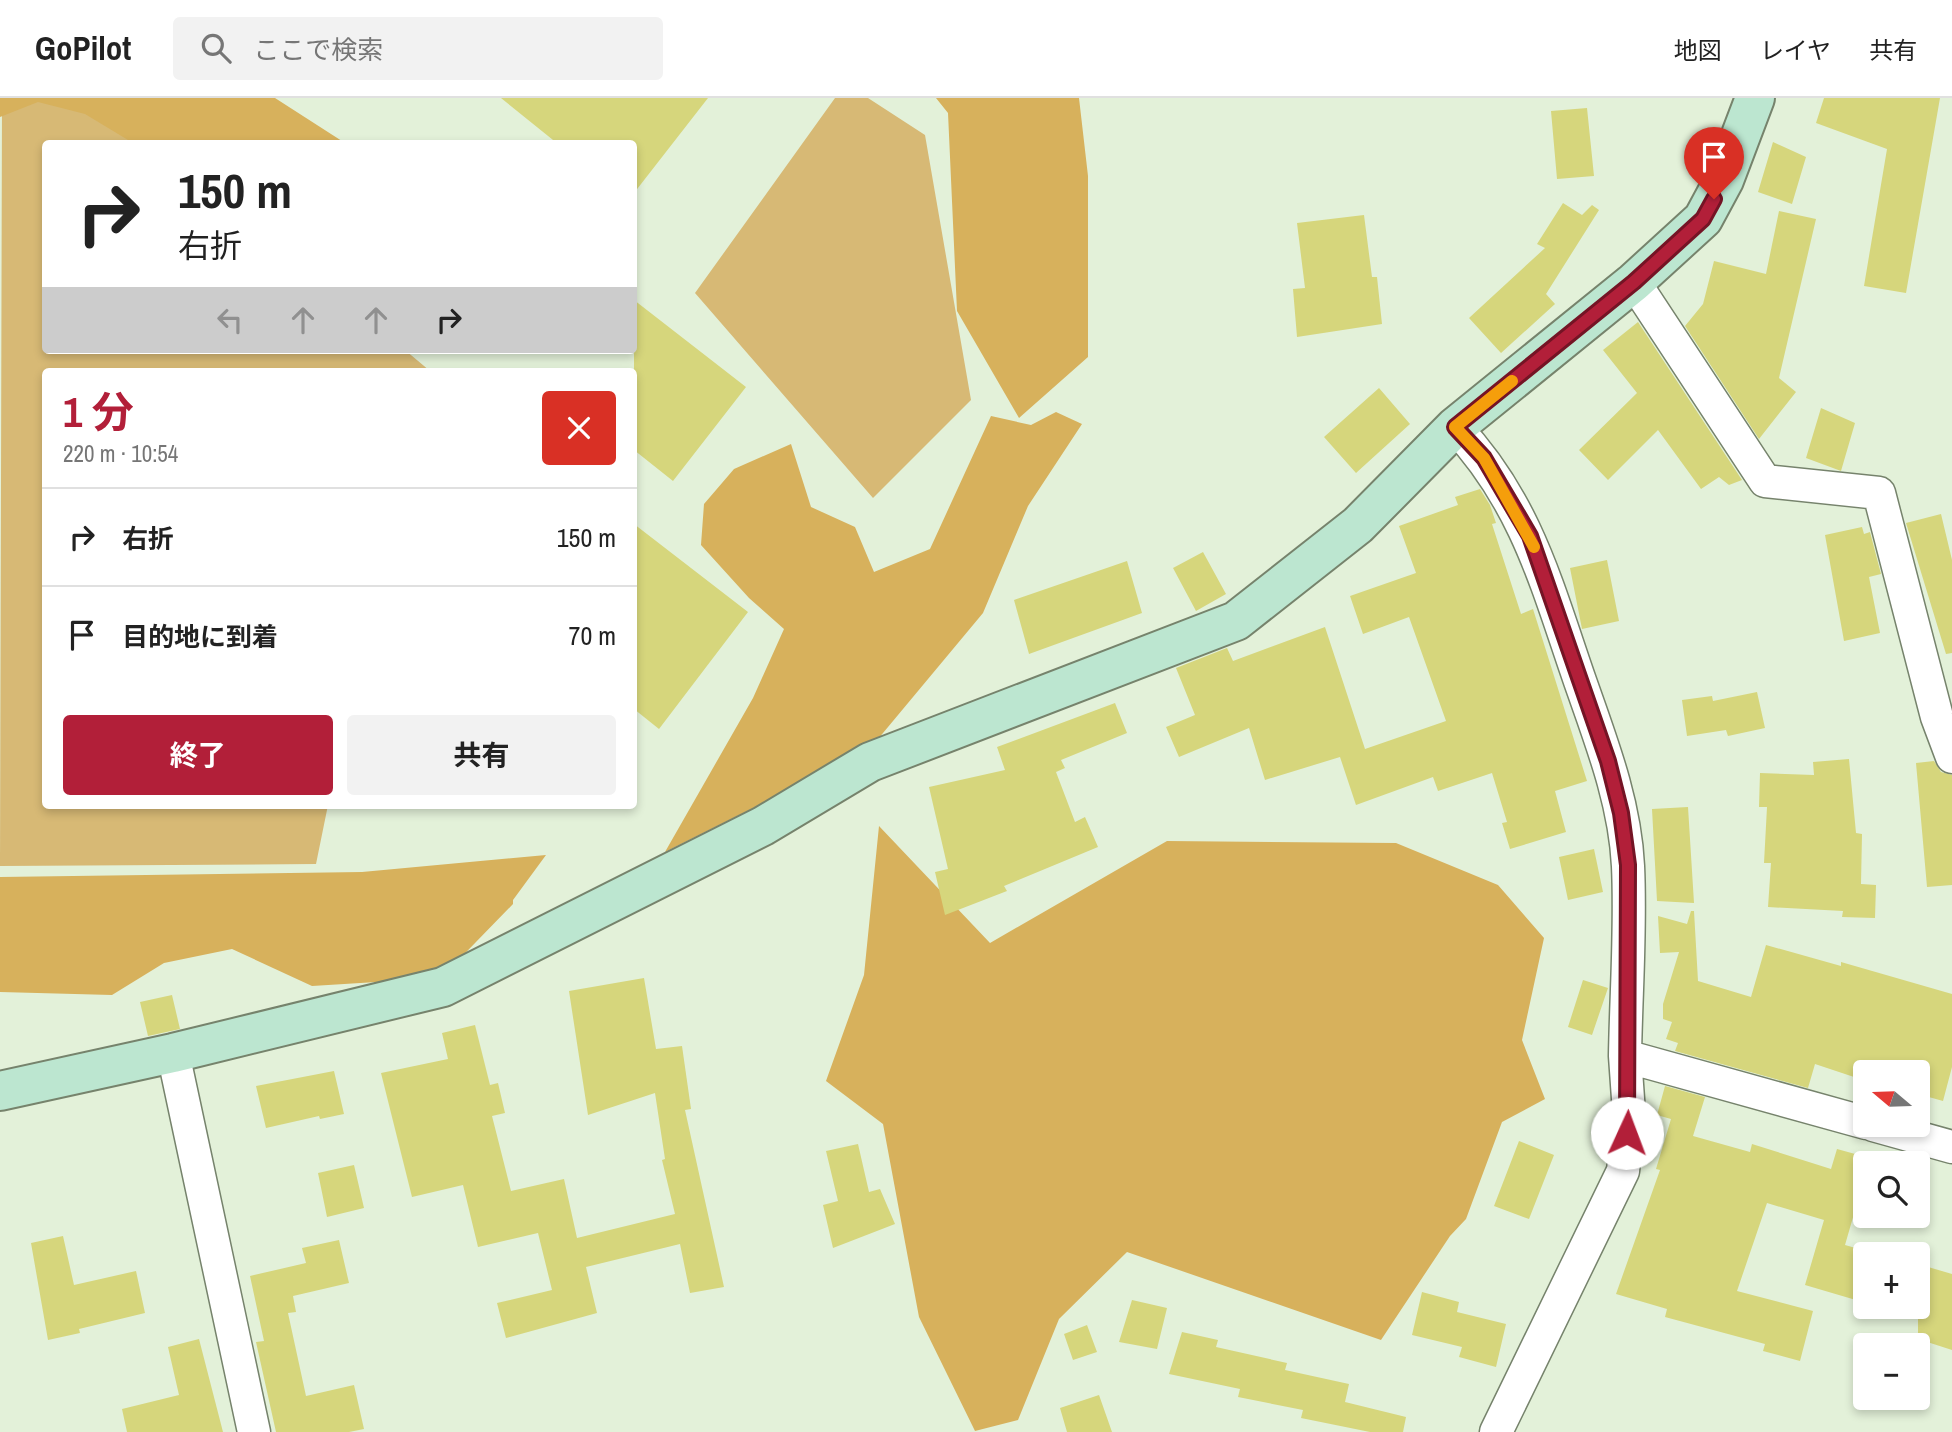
<!DOCTYPE html>
<html lang="ja">
<head>
<meta charset="utf-8">
<style>
	:root { --surface:#fff; --page:#f2f2f2; --text:#222; --muted:#767676; --line:#e0e0e0; --accent:#b21f39 }
	body { margin:0; font-family:"Archivo Narrow","Noto Sans JP",sans-serif; background:var(--page); color:var(--text); height:100vh; display:flex; flex-direction:column; font-size:26px; white-space:nowrap }
	* { box-sizing:border-box; margin:0 }
	p { font-size:23px; color:var(--muted) }
	.icon { flex:none; width:38px; height:38px; fill:none; stroke:currentColor; stroke-width:2; stroke-linecap:round; stroke-linejoin:round }
	.map { position:relative; flex:1; overflow:hidden }
	.drawer { position:absolute; left:42px; top:270px; width:595px; height:441px; display:flex; flex-direction:column; background:var(--surface); border-radius:7px; box-shadow:0 4px 10px #0003 }
	.drawer>* { flex:none }
	.banner { position:absolute; left:42px; top:42px; width:595px; height:214px; border-radius:7px; box-shadow:0 4px 10px #0003; background:#fff; color:var(--text); overflow:hidden }
	.needle { width:46px; rotate:289deg }
	.controls { position:absolute; left:1853px; top:962px; display:grid; gap:14px }
	.controls a { display:grid; place-items:center; width:77px; height:77px; border-radius:7px; background:var(--surface); box-shadow:0 4px 10px #0003; font-size:35px }
	.pin { position:absolute; display:grid; place-items:center; width:60px; height:60px; color:#fff; margin:-72px -30px; border-radius:50% 50% 50% 0; rotate:-45deg; box-shadow:0 0 7px #0007 }
	.pin .icon { rotate:45deg }
	.me { position:absolute; width:77px; margin:-38px; rotate:2deg; stroke-linejoin:round; filter:drop-shadow(0 0 5px #0008) }
	.turn { display:flex; align-items:center; gap:24px; height:147px; padding:0 21px; font-size:32px }
	.turn .icon { width:91px; height:91px; stroke-width:2.5 }
	.turn b { display:block; font-size:49px; line-height:60px }
	.lanes { display:flex; align-items:center; height:66px; padding:0 21px; background:#0003; justify-content:center; gap:35px; direction:ltr }
	.lanes .off { opacity:.35 }
	.round { display:grid; place-items:center; flex:none; width:74px; height:74px; border-radius:7px; background:var(--page) }
	.overview { display:flex; align-items:center; justify-content:space-between; height:119px; padding:0 21px }
	h1 { font-size:42px; font-weight:700; line-height:52px; color:var(--accent) }
	.primary-button { display:flex; gap:14px; margin-top:auto; padding:14px 21px }
	.primary-button a { flex:1; height:80px; border-radius:7px; background:var(--accent); color:#fff; font-size:28px; font-weight:700; line-height:80px; text-align:center }
	.primary-button a+a { background:var(--page); color:var(--text) }
	ul { padding:0; list-style:none }
	li { display:flex; align-items:center; gap:21px; height:98px; padding:0 21px; border-top:2px solid var(--line) }
	li div { flex:1 }
	li b { display:block; font-size:26px }
	li em { font-style:normal }
	header { display:flex; align-items:center; gap:42px; box-sizing:border-box; height:98px; padding:0 35px; background:var(--surface); border-bottom:2px solid var(--line) }
	header strong { font-size:33px }
	nav { display:flex; gap:38px; margin-inline-start:auto; font-size:24px }
	.search { width:490px; height:63px; background:var(--page); display:flex; align-items:center; gap:18px; box-sizing:border-box; padding:0 24px; border-radius:7px; color:var(--muted); font-size:26px }
	.map>svg:first-child { display:block }
	.green { fill:#d7b975 }
	.forest { fill:#d7b15c }
	.building { fill:#d6d67c }
	.lines { fill:none; stroke-linecap:round; stroke-linejoin:round }
	.street-casing { stroke:#76836c; stroke-width:35 }
	.secondary-casing { stroke:#76836c; stroke-width:42 }
	.street { stroke:#fff; stroke-width:32 }
	.secondary { stroke:#bce6d0; stroke-width:38 }
	.route-casing { stroke:#741425; stroke-width:18 }
	.route { stroke:#b21f39; stroke-width:12 }
	.slow { stroke:#f59e0b; stroke-width:12 }
</style>
</head>
<body>
<header>
<strong>GoPilot</strong>
<div class="search"><svg class="icon" aria-label="search" viewBox="0 0 24 24"><circle cx="10" cy="10" r="6"/><path d="M15 15l6 6"/></svg>ここで検索</div>
<nav><a>地図</a><a>レイヤ</a><a>共有</a></nav>
</header>
<div class="map">
<svg width="1952" height="1334" viewBox="0 0 1952 1334">
	<rect width="100%" height="100%" fill="#e3f1d9"/>
	<!-- green -->
	<path class="green" d="M2,0h90l69,45 -115,1v206h359l25,21h-384v434h282l-12,59 -316,2z
		M835,0h33l57,37 46,265 -98,98 -178,-205z"/>
	<!-- forest -->
	<path class="forest" d="M0,0h275l70,45h-212l-48,-29 -47,-12 -38,15z
		M936,0h143l9,78v181l-69,61 -62,-107 -9,-198z
		M1056,314l26,12 -54,82 -45,107 -115,138 -203,101 88,-154 31,-69 -35,-31 -48,-53 3,-41 30,-35 57,-25 20,63 44,20 19,45 56,-23 61,-133 40,9z
		M879,728l111,117 177,-102 229,2 102,42 46,53 -22,102 23,59 -43,23 -36,97 -16,17 -69,104 -254,-88 -68,67 -41,101 -43,11 -56,-114 -36,-193 -57,-43 38,-106z
		M546,757l-33,45v4l-72,74 -129,8 -80,-37 -68,14 -52,32 -112,-3v-115l362,-5z"/>
	<!-- building -->
	<path class="building" d="M501,0h207l-74,95v-49h-76z
		M1824,0h116l-34,195 -42,-7 23,-137 -71,-26z
		M1587,10l7,68 -37,3 -6,-68z
		M1773,44l33,15 -14,47 -34,-12z
		M1563,105l19,12 10,-10 7,5 -53,84 9,10 -54,49 -32,-35 76,-70 -8,-4z
		M1779,113l37,8 -37,159 17,14 -37,47 -74,-113 18,-22 11,-43 52,13z
		M1364,117l8,62h5l5,47 -85,13 -4,-48 12,-1 -8,-65z
		M634,202l112,87 -73,94 -39,-31z
		M1638,224l104,158 -13,5 -10,-8 -18,12 -43,-59 -50,50 -29,-30 58,-57 -34,-43z
		M1379,290l31,36 -54,49 -32,-36z
		M1821,310l34,15 -14,48 -35,-13z
		M1480,391l10,16 6,18 -4,1 29,90 12,-5 54,172 -32,10 11,41 -56,17 -8,-26 5,-1 -15,-49 -54,18 -5,-14 -77,28 -16,-48 -75,23 -16,-52 -70,29 -13,-30 29,-12 -19,-47 51,-20 6,13 92,-34 40,122 81,-28 -37,-104 -46,17 -13,-38 66,-23 -17,-47 59,-21 -3,-8z
		M1941,416l11,46v93l-6,1 -40,-131z
		M634,426l114,88 -89,117 -25,-20z
		M1862,429l2,7 6,-2 11,42 -12,3 11,56 -36,8 -19,-106z
		M1203,454l23,42 -30,17 -23,-43z
		M1607,462l12,61 -37,8 -12,-61z
		M1127,463l15,52 -113,41 -15,-54z
		M1757,594l8,36 -37,8 -2,-6 -39,6 -5,-36 30,-4 1,5z
		M1115,605l12,30 -66,27 4,8 -9,4 19,50 10,-5 13,30 -94,39 3,5 -62,24 -10,-43 13,-3 -19,-82 76,-17 -8,-23z
		M1849,661l7,74 6,1 -1,50 15,1 -1,33 -33,-1 1,-6 -75,-4 3,-44h-7l3,-56h-8l1,-34 54,2 -1,-13z
		M1934,663l7,11 11,3v110l-25,2 -11,-124z
		M1688,709l6,96 -37,-2 -5,-92z
		M1594,751l9,43 -35,8 -9,-43z
		M1691,813h3l4,70 53,16 15,-52 75,21v-4l111,32v73l-9,34 -25,-7v-21h-52v8l-51,-17 -7,24 -133,-37 3,-8 -12,-4 6,-17 -9,-3v-15l16,-52 -19,1 -2,-37 29,8z
		M644,880l12,71 26,-3 9,63 -6,1 39,177 -34,6 -10,-49 -94,23 11,46 -91,25 -9,-35 55,-13 -14,-57 -60,14 -15,-62 -51,12 -31,-124 67,-14 -6,-26 33,-8 15,60 8,-2 7,30 -13,3 19,75 53,-12 13,59 98,-24 -13,-54 3,-1 -10,-66 -67,22 -19,-124z
		M1583,882l25,8 -16,47 -24,-8z
		M172,897l8,34 -32,7 -8,-34z
		M334,973l10,43 -24,5 -1,-3 -53,12 -10,-42z
		M1665,988l40,11 -12,39 57,16 2,-8 79,25 6,-20 29,8v37l-6,-1 -15,52 21,6v52l-61,-18 19,-65 -57,-17 -30,88 76,20 -13,50 -37,-10 2,-7 -100,-27 2,-8 -51,-15 44,-124 -4,-1 15,-50 -14,-4z
		M1519,1043l35,14 -25,64 -35,-13z
		M858,1046l11,48 11,-3 15,35 -62,24 -10,-43 15,-4 -12,-50z
		M354,1067l10,43 -37,9 -9,-44z
		M63,1138l11,49 62,-14 9,42 -66,16 1,4 -32,7 -17,-97z
		M339,1142l10,43 -56,13 3,16 -8,1 18,83 48,-11 10,44 -15,3h-73l-20,-90 8,-1 -14,-65 56,-13 -4,-15z
		M1918,1166l34,10v76l-34,-11z
		M1422,1194l37,10 -2,10 49,12 -10,43 -37,-10 3,-10 -50,-12z
		M1132,1202l35,8 -10,41 -38,-7z
		M1087,1227l10,27 -24,8 -9,-26z
		M1182,1234l36,8 -2,7 71,16 -2,7 64,14 -4,18 61,15 -3,15h-33l-69,-14 2,-8 -65,-13 2,-8 -71,-15z
		M199,1241l24,93h-96l-5,-23 57,-14 -11,-48z
		M1099,1297l13,37h-45l-7,-24z"/>
	<g class="lines">
		<defs>
			<path id="street" d="M1634,184l131,199 114,12 58,224 15,40
				M1455,329c71,75 92,159 125,254 21,60 45,121 48,185 3,63 -2,127 -3,190l241,67
				M173,955l81,379
				M1873,1027l79,22
				M1496,1334l127,-261 6,-58 -4,-57"/>
			<path id="secondary" d="M0,993l173,-38 270,-66 320,-161 107,-64 366,-141 122,-96 97,-98 179,-145 69,-63 21,-39 31,-82"/>
		</defs>
		<!-- street casing -->
		<use href="#street" class="street-casing"/>
		<!-- secondary casing -->
		<use href="#secondary" class="secondary-casing"/>
		<!-- street -->
		<use href="#street" class="street"/>
		<!-- secondary -->
		<use href="#secondary" class="secondary"/>
	</g>
	<g class="lines">
		<defs>
			<path id="route" d="M1627,1035l1,-268 -7,-52 -13,-52 -78,-225 -46,-78 -29,-31 179,-145 69,-63 11,-20"/>
		</defs>
		<!-- route casing -->
		<use href="#route" class="route-casing"/>
		<!-- route -->
		<use href="#route" class="route"/>
		<!-- slow -->
		<path class="slow" d="M1512,283l-57,46 29,31 50,89"/>
	</g>
</svg>
<div class="controls">
<a><svg class="needle" viewBox="-14 -14 28 28"><path d="M0-13l5 13h-10z" fill="#e53935"/><path d="M0 13l5-13h-10z" fill="#767676"/></svg></a>
<a><svg class="icon" aria-label="search" viewBox="0 0 24 24"><circle cx="10" cy="10" r="6"/><path d="M15 15l6 6"/></svg></a>
<a>+</a>
<a>−</a>
</div>
<div class="pin" style="left:1714px;top:101px;background:#d93025"><svg class="icon" aria-label="arrive" viewBox="0 0 24 24"><path d="M6 21V4h12l-3 4 3 4H6"/></svg></div>
<svg class="me" style="left:1627px;top:1035px" viewBox="-20 -20 40 40"><circle r="19" fill="#fff"/><path d="M0-13L10 11 0 6-10 11z" fill="#b21f39"/></svg>
<div class="banner">
<div class="turn"><svg class="icon" aria-label="right" viewBox="0 0 24 24"><path d="M7 20v-9h11M14 6l5 5-5 5"/></svg><div><b>150 m</b>右折</div></div>
<div class="lanes"><svg class="icon off" aria-label="left" viewBox="0 0 24 24"><path d="M17 20v-9H6M10 6l-5 5 5 5"/></svg><svg class="icon off" aria-label="ahead" viewBox="0 0 24 24"><path d="M12 20V5M6 11l6-6 6 6"/></svg><svg class="icon off" aria-label="ahead" viewBox="0 0 24 24"><path d="M12 20V5M6 11l6-6 6 6"/></svg><svg class="icon" aria-label="right" viewBox="0 0 24 24"><path d="M7 20v-9h11M14 6l5 5-5 5"/></svg></div>
</div>
<section class="drawer">
<div class="overview"><div><h1>1 分</h1><p>220 m · 10:54</p></div><a class="round" style="background:#d93025;color:#fff"><svg class="icon" aria-label="close" viewBox="0 0 24 24"><path d="M6 6l12 12M18 6L6 18"/></svg></a></div>
<ul>
<li><svg class="icon" aria-label="right" viewBox="0 0 24 24"><path d="M7 20v-9h11M14 6l5 5-5 5"/></svg><div><b>右折</b></div><em>150 m</em></li>
<li><svg class="icon" aria-label="arrive" viewBox="0 0 24 24"><path d="M6 21V4h12l-3 4 3 4H6"/></svg><div><b>目的地に到着</b></div><em>70 m</em></li>
</ul>
<div class="primary-button"><a>終了</a><a>共有</a></div>
</section>
</div>
</body>
</html>
